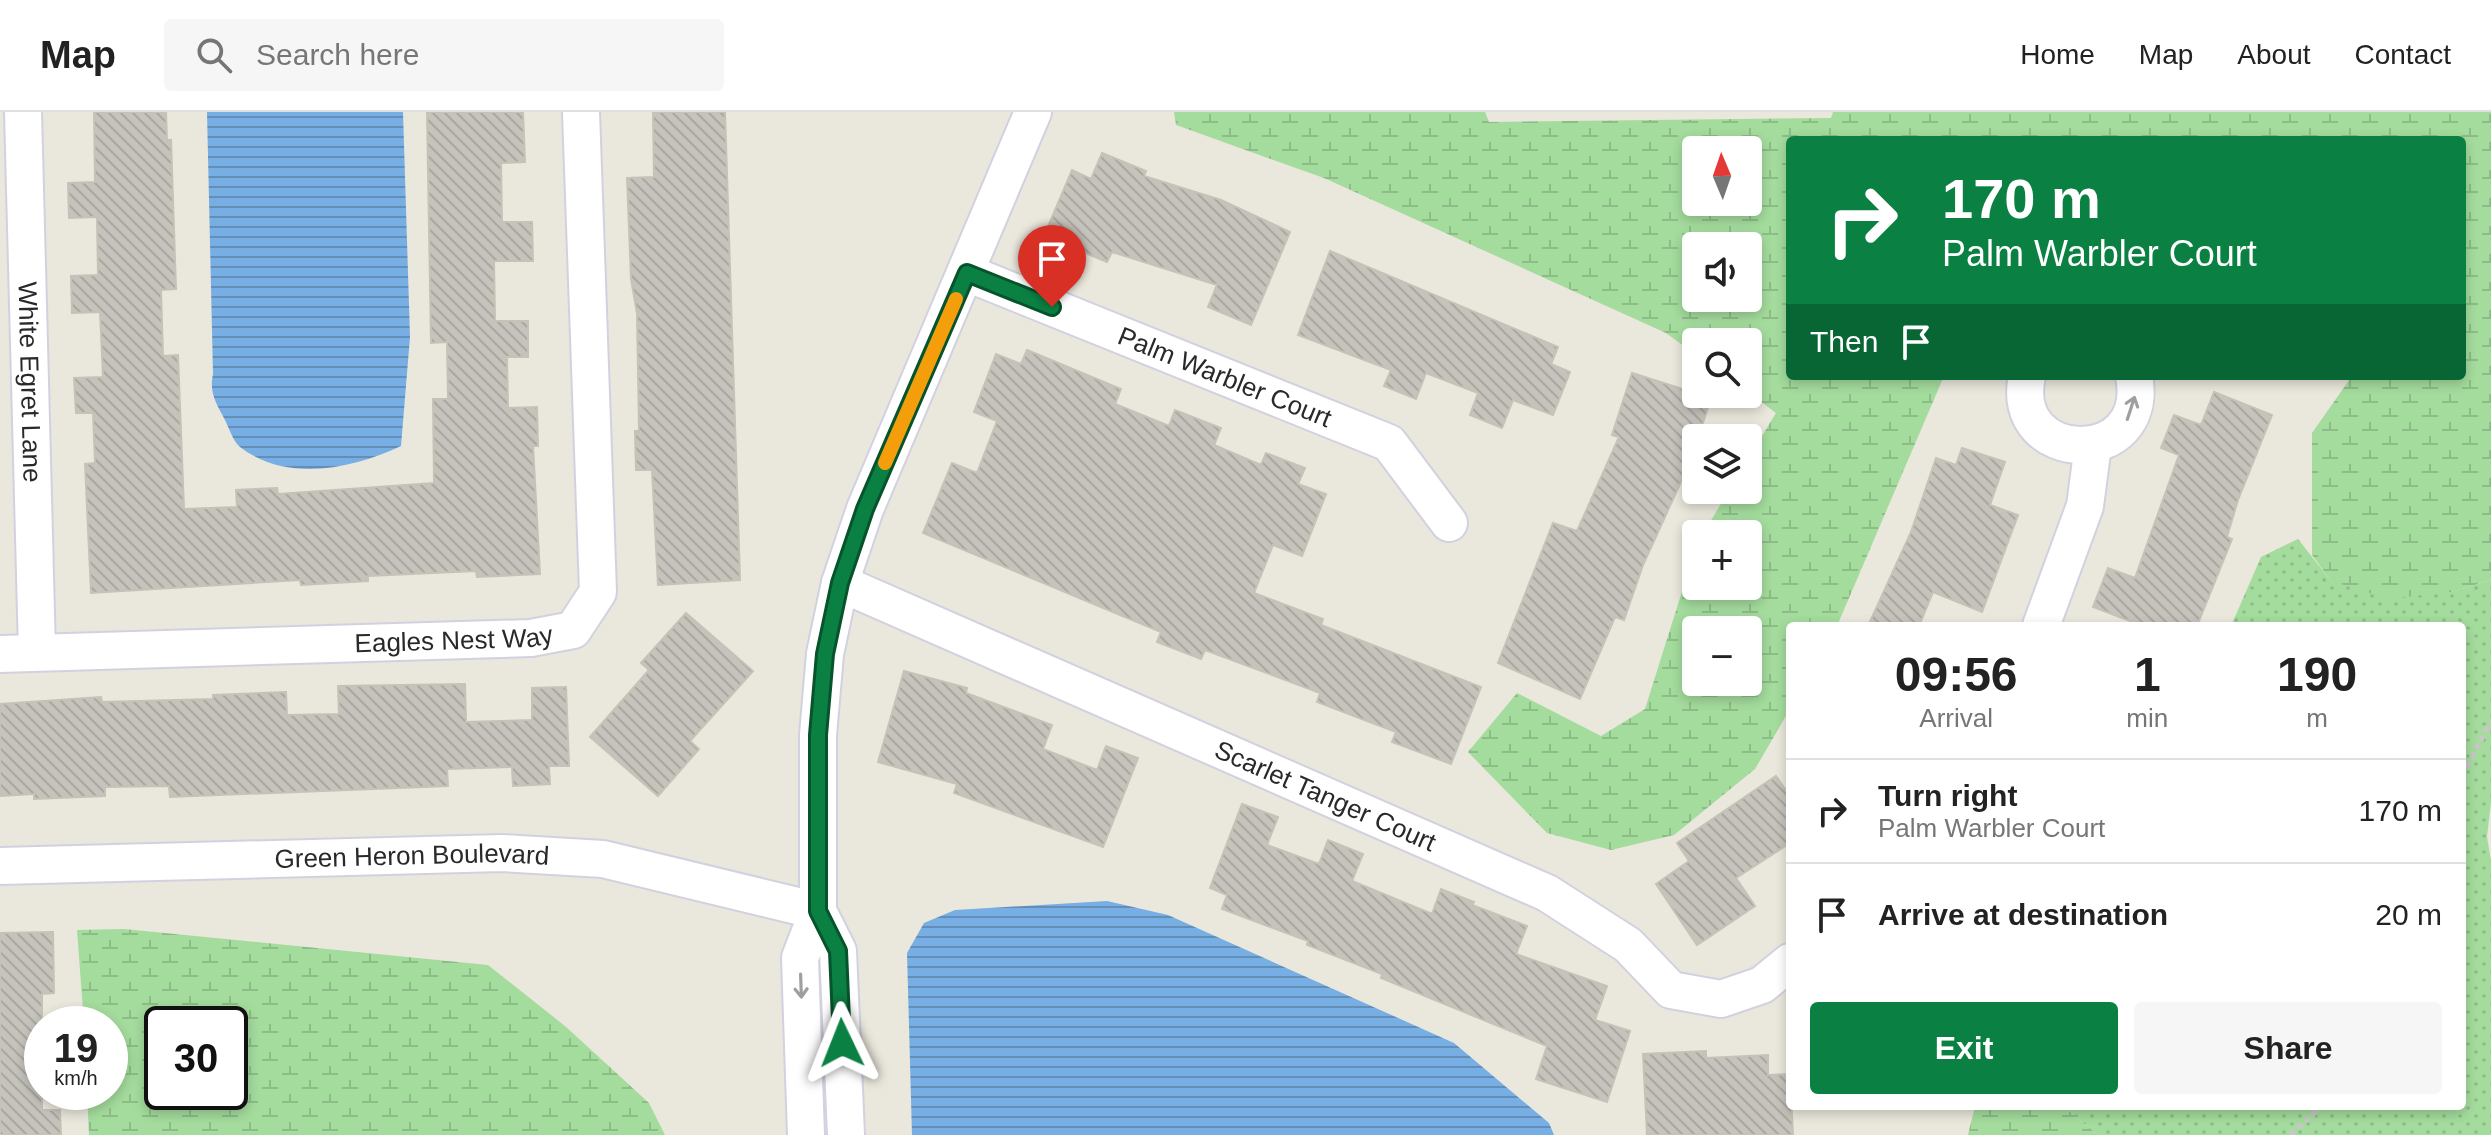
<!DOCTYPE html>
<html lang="en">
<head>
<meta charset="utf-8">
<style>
	:root { --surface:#fff; --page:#f6f6f6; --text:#222; --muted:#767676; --line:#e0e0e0; --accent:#0b8043 }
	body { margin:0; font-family:Helvetica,sans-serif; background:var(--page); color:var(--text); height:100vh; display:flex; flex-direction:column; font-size:30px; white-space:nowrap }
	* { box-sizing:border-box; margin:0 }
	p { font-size:26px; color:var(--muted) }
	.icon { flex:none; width:44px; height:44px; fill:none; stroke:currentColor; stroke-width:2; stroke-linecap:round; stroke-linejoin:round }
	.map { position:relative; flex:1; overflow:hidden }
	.sheet { position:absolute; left:1786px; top:510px; width:680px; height:488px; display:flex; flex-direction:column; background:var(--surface); border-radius:8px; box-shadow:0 4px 12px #0003 }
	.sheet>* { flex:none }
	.banner { position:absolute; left:1786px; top:24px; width:680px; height:244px; border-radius:8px; box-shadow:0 4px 12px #0003; background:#0b8043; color:#fff; overflow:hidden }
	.needle { width:52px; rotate:358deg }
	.fabs { position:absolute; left:1682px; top:24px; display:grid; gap:16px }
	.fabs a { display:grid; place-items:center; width:80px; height:80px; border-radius:8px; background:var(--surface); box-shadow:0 4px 12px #0003; font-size:40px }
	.speed { position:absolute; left:24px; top:894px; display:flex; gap:16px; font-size:40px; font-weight:700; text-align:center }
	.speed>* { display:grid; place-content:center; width:104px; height:104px; border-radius:50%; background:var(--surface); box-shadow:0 4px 12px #0003; line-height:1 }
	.speed small { font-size:20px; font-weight:400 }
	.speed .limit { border:4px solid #111; border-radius:12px; background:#fff; color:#111 }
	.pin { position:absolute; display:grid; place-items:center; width:68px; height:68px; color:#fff; margin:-82px -34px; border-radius:50% 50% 50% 0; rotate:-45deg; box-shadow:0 0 8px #0007 }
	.pin .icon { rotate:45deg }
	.me { position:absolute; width:88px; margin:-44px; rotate:358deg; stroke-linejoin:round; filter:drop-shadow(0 0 6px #0008) }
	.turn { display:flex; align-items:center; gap:28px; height:168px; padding:0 24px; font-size:36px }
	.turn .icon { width:104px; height:104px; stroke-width:2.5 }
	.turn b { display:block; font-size:56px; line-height:68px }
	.then { display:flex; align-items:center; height:76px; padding:0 24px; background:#0003; gap:16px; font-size:30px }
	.eta { display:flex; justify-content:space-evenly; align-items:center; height:136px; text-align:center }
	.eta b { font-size:48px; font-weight:700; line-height:56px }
	.action { display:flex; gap:16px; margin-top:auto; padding:16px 24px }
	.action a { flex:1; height:92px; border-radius:8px; background:var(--accent); color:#fff; font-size:32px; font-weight:700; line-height:92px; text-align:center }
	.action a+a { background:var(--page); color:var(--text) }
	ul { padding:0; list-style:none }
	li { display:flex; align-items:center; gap:24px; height:104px; padding:0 24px; border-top:2px solid var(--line) }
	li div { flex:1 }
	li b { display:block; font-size:30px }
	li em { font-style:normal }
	header { display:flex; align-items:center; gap:48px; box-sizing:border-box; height:112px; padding:0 40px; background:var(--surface); border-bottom:2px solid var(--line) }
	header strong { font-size:38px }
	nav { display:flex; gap:44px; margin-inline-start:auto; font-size:28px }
	.search { width:560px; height:72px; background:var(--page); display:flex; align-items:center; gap:20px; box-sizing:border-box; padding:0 28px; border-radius:8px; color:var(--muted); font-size:30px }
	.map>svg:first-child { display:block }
	.grass { fill:url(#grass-dots) }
	.wetland { fill:url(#wetland-marsh); fill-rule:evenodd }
	.water { fill:url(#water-rules) }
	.building { fill:url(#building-back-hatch); stroke:#c5c3b6; stroke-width:2 }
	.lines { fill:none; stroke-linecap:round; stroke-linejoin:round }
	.minor-casing { stroke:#d2d1e0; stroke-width:40 }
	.path { stroke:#c7c7c7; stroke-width:5; stroke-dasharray:6 4; stroke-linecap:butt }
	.minor { stroke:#fff; stroke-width:36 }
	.oneway { stroke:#9f9f9f }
	.route-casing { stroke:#07532c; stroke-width:20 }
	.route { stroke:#0b8043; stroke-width:14 }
	.slow { stroke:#f59e0b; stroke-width:14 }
	.labels { text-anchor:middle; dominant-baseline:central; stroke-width:6; stroke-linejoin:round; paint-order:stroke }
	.street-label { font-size:26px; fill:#292929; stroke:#fff }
</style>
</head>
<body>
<header>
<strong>Map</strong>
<div class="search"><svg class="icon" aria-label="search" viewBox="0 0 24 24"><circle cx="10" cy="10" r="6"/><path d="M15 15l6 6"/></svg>Search here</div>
<nav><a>Home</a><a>Map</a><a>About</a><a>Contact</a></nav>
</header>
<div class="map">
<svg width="2491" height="1023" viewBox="0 0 2491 1023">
	<defs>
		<pattern id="grass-dots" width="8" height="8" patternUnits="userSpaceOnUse" patternTransform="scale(2)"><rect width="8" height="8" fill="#a4dc9d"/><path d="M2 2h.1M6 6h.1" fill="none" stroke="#8dbd87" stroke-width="1.8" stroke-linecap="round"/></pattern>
		<pattern id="wetland-marsh" width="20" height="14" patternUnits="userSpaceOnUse" patternTransform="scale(2)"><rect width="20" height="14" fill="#a4dc9d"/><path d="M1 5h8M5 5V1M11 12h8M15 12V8" fill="none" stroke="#8dbd87"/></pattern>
		<pattern id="water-rules" width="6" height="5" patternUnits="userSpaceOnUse" patternTransform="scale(2)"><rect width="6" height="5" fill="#77aee3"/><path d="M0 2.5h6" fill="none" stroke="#628eb8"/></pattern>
		<pattern id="building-back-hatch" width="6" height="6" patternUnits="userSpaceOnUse" patternTransform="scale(2)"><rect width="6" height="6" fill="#c5c3bb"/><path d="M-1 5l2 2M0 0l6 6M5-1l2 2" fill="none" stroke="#a9a8a1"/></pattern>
	</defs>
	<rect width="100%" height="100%" fill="#eae7dc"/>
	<!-- grass -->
	<path class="grass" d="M2298,427l33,42 120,11 40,-12v222l-4,35 4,24v274h-393l-35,-29h399v-480h-231l30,-69z"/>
	<!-- wetland -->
	<path class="wetland" d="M1174,0h311l4,10 342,-4 2,-6h658v468l-40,12 -62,7 -58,-18 -19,-26v-122l40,-57h110v-236h-672v236h154l-107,250h-47v83l-35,60 -81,66 -63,15 -64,-17 -79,-81 49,-59 84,43 44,-27 51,-162v39h52v-52h-45l26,-44h19v-31l28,-46 -28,-21v-50h-52v13l-30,-22 -342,-155 -148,-53zM1696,38h52v52h-52zM1696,134h52v52h-52zM1696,518h52v52h-52z
		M124,817l364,36 77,61 84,77 16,32h-576l-2,-43h23v-68h-26l-7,-94zM162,912h68v68h-68z
		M1975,994h88l35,29h-130z"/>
	<!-- water -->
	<path class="water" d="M207,0h196l7,225 -9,109c-49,23 -114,37 -161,1 -7,-6 -11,-19 -15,-27 -9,-17 -16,-27 -12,-46z
		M1107,789l61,14 286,128 95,80 5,12h-642l-5,-182 17,-30 31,-13z"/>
	<!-- building -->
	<path class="building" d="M94,0h72l1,28h4l5,149 -15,1 2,66 15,-1 6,154 53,-2 -1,-17 41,-2 1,6 156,-11 -1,-84h15l-1,-57 -16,1 -4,-231h96l2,50 -24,1 1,59h30l1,39h-39l1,60h33v36h-21l1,51 29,-1 1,39h-5l7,128 -63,3 -1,-6 -108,5v5l-67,4 -1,-5 -209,13 -6,-129 10,-1 -2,-50h-17l-2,-35 29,-1 -3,-65 -28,1 -1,-37 27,-1 -1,-58 -28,1 -1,-35 27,-1z
		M653,0h72l15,468 -82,5 -6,-115h-16l-1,-39h4l-2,-118 -6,-34 -4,-101 27,-1z
		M1102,41l44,18 -2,5 77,24 69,32 -39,93 -43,-18 9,-22 -105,-33 -5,10 -63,-26 28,-66 19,9z
		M1330,139l228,96 -7,17 19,8 -17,43 -40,-15 -11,28 -32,-13 8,-22 -52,-20 -10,26 -32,-13 7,-16 -93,-35z
		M1027,238l94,39 -6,15 54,22 6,-16 46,18 -7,17 47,20 5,-12 39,15 -7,16 28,10 -24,62 -29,-11 -19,48 69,26 -2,6 160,62 -30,77 -59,-22 4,-10 -79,-30 3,-9 -115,-43 -4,9 -44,-17 4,-10 -238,-99 29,-70 25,10 20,-52 -23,-9 22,-58 25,10z
		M1632,261l79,25 -20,62 -48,105 -19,55 -9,-3 -35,82 -82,-36 55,-140 24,8 42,-94 -7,-2z
		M2214,280l58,23 -34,85 -11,37 5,2 -35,87h-54l-50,-19 15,-39 27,10 44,-123 -18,-7 13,-33 27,10z
		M1962,336l43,14 -15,43 28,10 -36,97 -49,-20 -14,34h-51l43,-94 25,-74 20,7z
		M686,501l67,58 -63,70 9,8 -41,47 -68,-59 59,-67 -8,-7z
		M904,559l63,17 -1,5 86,32 -9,24 54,21 9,-24 32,12 -35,89 -149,-54 3,-9 -79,-22z
		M465,572l1,38 66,-2v-32l34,-1 3,79h-20l1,18 -37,2 -1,-19 -65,2 1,17 -278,11 -1,-11 -64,1v9l-71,3v-5l-34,2v-92l101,-7 1,5 111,-3v-4l73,-3 1,23 52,-1 -1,-28z
		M1776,664l14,20v47l-54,35 19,28 -58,39 -41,-61 33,-23 -12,-18z
		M1242,692l36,13 -11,28 52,19 9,-24 35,14 -11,27 80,33 9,-25 33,13 -2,3 55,21 -11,28 91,32 -12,34 35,11 -23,71 -71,-23 11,-33 -166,-68 1,-4 -75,-29 1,-4 -86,-32 5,-14 -17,-7z
		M53,820l1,61 -12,1v116h18l1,25h-61v-202z
		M1706,939v7l62,-3v20l22,-1 3,61h-146l-4,-81z"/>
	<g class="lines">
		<defs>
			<g id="minor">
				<path id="s1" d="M23,0l14,540"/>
				<path id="s2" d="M967,161l422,170 60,80"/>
				<path d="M2027,264c-20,90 125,94 107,0"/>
				<path id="s3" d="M840,471l707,310 81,52 43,45 50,9 41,-14 28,-23"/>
				<path d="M2041,514l44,-120 8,-61"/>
				<path id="s4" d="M0,542l531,-16 42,-8 25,-38 -17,-480"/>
				<path id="s5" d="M0,754l502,-13 101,6 215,52"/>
				<path d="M818,799l20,40 8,184"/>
				<path d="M806,1023l-6,-177 18,-47v-176l7,-81 15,-71 25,-74 168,-397"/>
			</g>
		</defs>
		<!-- minor casing -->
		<use href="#minor" class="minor-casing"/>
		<!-- path -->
		<path class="path" d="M2462,664l29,-55
			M2290,1023l32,-29"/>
		<!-- minor -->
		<use href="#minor" class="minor"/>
	</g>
	<!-- one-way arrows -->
	<defs><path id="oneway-shaft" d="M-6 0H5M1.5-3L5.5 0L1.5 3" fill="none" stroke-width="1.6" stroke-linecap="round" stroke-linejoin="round" transform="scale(2)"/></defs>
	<g class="oneway">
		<use href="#oneway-shaft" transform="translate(2131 296) rotate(-72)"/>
		<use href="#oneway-shaft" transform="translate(801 874) rotate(88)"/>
	</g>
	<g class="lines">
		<defs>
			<path id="route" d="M842,931l-4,-92 -20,-40v-176l7,-81 15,-71 25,-74 102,-236 85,34"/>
		</defs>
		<!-- route casing -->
		<use href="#route" class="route-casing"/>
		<!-- route -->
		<use href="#route" class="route"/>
		<!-- slow -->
		<path class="slow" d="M885,351l71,-164"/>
	</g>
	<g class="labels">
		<!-- street labels -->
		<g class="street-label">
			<text stroke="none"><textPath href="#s2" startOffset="278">Palm Warbler Court</textPath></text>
			<text stroke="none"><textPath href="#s1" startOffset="270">White Egret Lane</textPath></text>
			<text stroke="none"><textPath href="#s4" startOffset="454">Eagles Nest Way</textPath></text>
			<text stroke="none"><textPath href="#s3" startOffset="530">Scarlet Tanger Court</textPath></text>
			<text stroke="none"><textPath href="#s5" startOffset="412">Green Heron Boulevard</textPath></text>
		</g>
	</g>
</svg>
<div class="fabs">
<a><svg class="needle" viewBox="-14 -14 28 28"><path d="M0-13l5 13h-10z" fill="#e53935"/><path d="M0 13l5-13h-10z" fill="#767676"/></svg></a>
<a><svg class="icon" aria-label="sound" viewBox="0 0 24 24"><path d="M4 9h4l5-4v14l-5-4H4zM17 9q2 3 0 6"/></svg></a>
<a><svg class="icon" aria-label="search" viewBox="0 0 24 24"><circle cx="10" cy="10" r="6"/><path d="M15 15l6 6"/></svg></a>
<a><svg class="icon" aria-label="layers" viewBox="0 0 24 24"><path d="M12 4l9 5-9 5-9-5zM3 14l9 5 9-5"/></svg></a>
<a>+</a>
<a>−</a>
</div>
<div class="speed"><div>19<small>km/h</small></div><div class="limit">30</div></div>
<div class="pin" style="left:1052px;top:195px;background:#d93025"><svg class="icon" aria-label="arrive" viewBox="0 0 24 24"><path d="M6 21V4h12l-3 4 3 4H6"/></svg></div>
<svg class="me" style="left:842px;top:931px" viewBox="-20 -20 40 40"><path d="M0-17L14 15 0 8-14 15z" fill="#0b8043" stroke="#fff" stroke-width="4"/></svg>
<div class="banner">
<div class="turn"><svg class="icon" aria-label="right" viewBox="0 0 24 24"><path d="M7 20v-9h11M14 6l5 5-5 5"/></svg><div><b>170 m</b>Palm Warbler Court</div></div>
<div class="then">Then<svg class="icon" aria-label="arrive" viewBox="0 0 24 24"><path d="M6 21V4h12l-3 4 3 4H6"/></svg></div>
</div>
<section class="sheet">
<div class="eta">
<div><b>09:56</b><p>Arrival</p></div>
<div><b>1</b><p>min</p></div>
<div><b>190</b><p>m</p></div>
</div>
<ul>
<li><svg class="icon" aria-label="right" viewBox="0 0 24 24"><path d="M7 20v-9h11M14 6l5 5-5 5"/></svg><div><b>Turn right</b><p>Palm Warbler Court</p></div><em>170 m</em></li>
<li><svg class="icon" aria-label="arrive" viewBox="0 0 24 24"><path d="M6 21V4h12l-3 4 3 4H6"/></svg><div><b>Arrive at destination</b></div><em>20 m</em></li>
</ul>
<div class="action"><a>Exit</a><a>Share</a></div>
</section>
</div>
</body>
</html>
